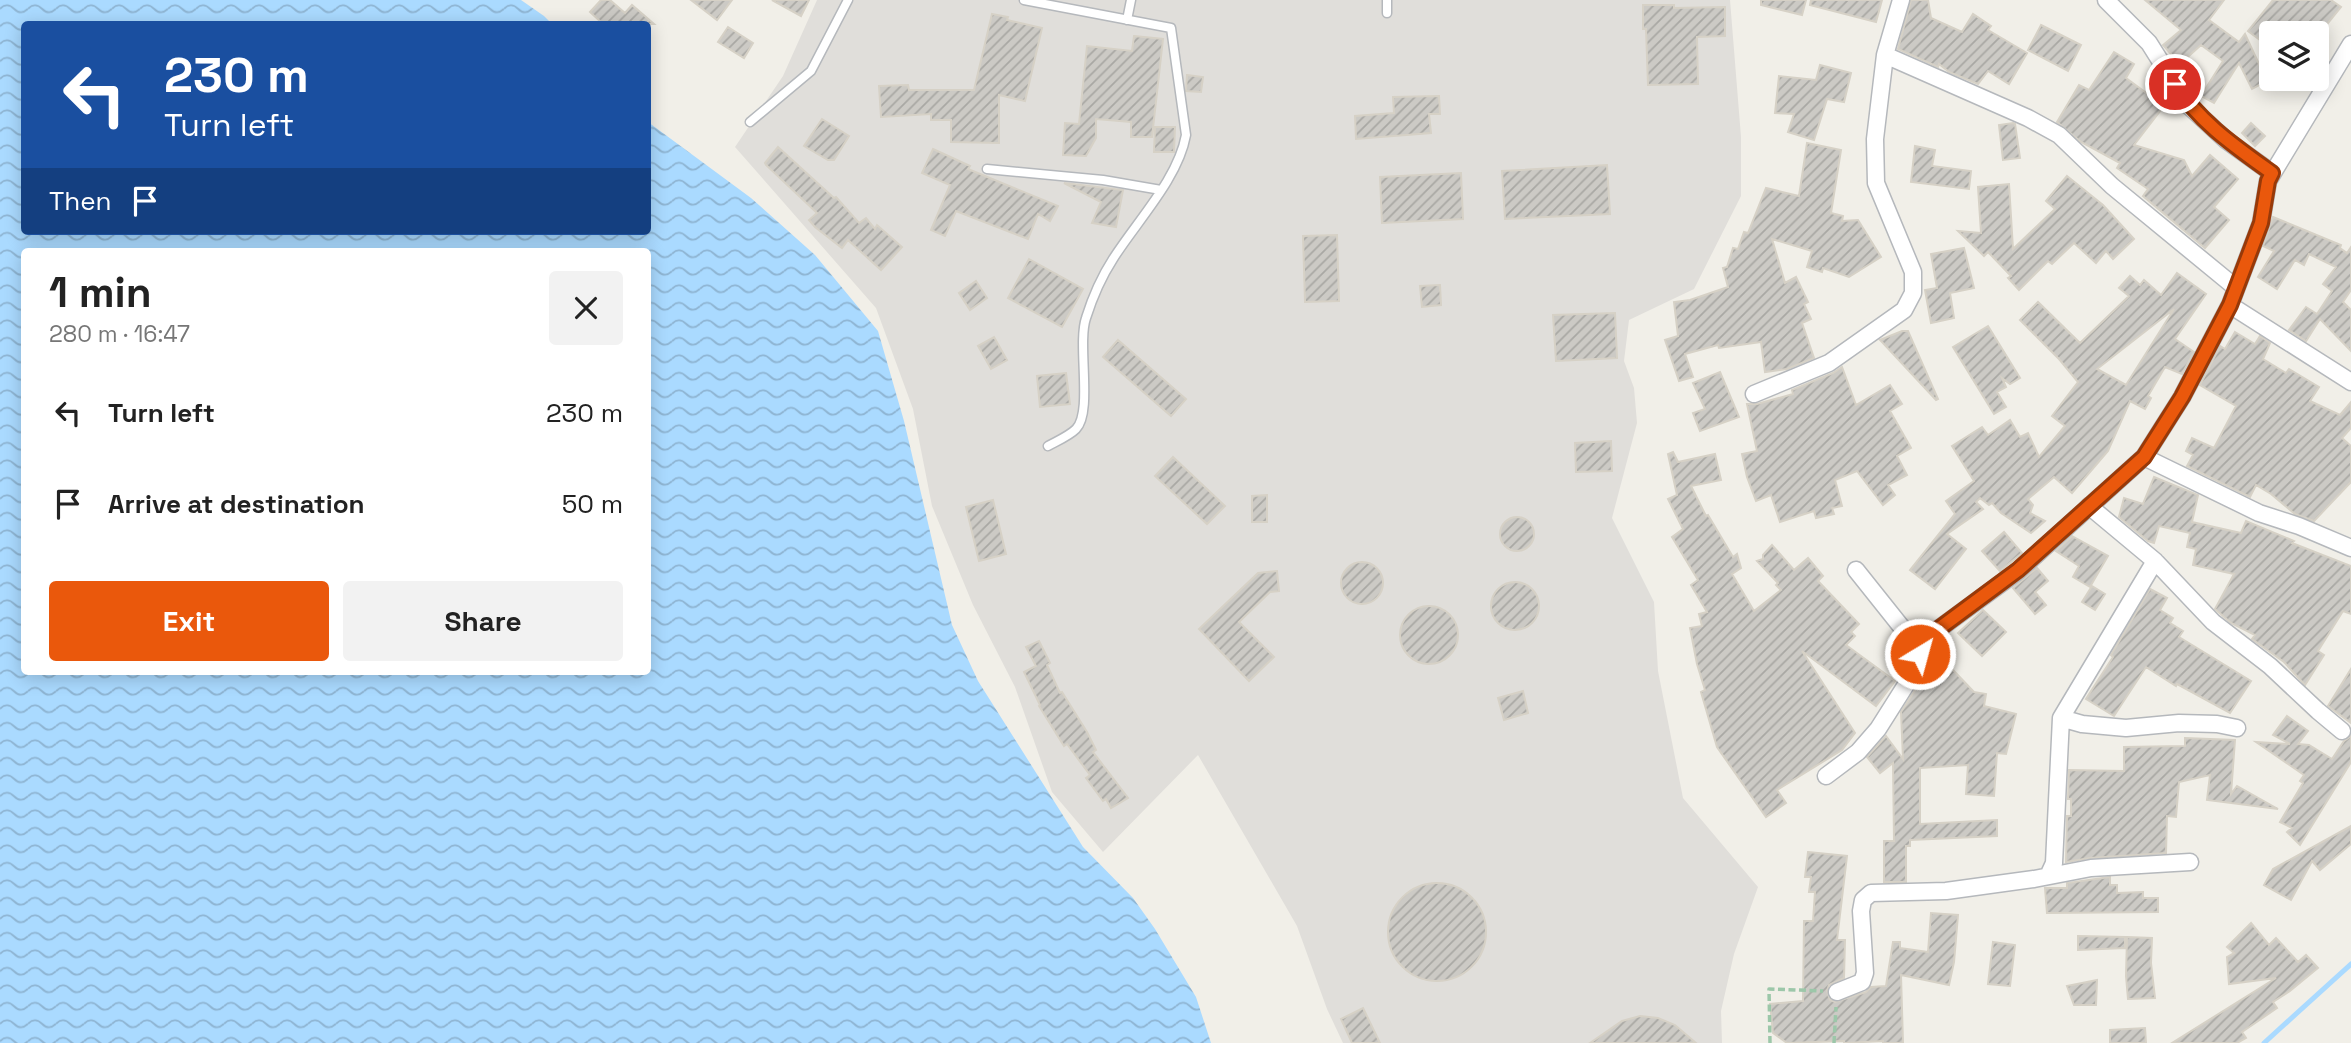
<!DOCTYPE html>
<html lang="en">
<head>
<meta charset="utf-8">
<style>
	:root { --surface:#fff; --page:#f2f2f2; --text:#222; --muted:#767676; --accent:#ea580c }
	body { margin:0; font-family:"Space Grotesk",sans-serif; background:var(--page); color:var(--text); height:100vh; display:flex; flex-direction:column; font-size:26px; white-space:nowrap }
	* { box-sizing:border-box; margin:0 }
	p { font-size:23px; color:var(--muted) }
	.icon { flex:none; width:38px; height:38px; fill:none; stroke:currentColor; stroke-width:2; stroke-linecap:round; stroke-linejoin:round }
	.map { position:relative; flex:1; overflow:hidden }
	.drawer { position:absolute; left:21px; top:248px; width:630px; height:427px; display:flex; flex-direction:column; background:var(--surface); border-radius:7px; box-shadow:0 4px 18px #0003 }
	.drawer>* { flex:none }
	.banner { position:absolute; left:21px; top:21px; width:630px; height:214px; border-radius:7px; box-shadow:0 4px 18px #0003; background:#1a4fa0; color:#fff; overflow:hidden }
	.fabs { position:absolute; left:2259px; top:21px; display:grid; gap:14px }
	.fabs a { display:grid; place-items:center; width:70px; height:70px; border-radius:7px; background:var(--surface); box-shadow:0 4px 18px #0003; font-size:35px }
	.pin { position:absolute; display:grid; place-items:center; width:60px; height:60px; color:#fff; margin:-30px; border:4px solid #fff; border-radius:50%; box-shadow:0 2px 7px #0007 }
	.me { position:absolute; width:77px; margin:-38px; rotate:37deg; stroke-linejoin:round; filter:drop-shadow(0 0 5px #0008) }
	.turn { display:flex; align-items:center; gap:24px; height:147px; padding:0 28px; font-size:32px }
	.turn .icon { width:91px; height:91px; stroke-width:2.5 }
	.turn b { display:block; font-size:49px; line-height:60px }
	.then { display:flex; align-items:center; height:66px; padding:0 28px; background:#0003; gap:14px; font-size:26px }
	.round { display:grid; place-items:center; flex:none; width:74px; height:74px; border-radius:7px; background:var(--page) }
	.summary { display:flex; align-items:center; justify-content:space-between; height:119px; padding:0 28px }
	h1 { font-size:42px; font-weight:700; line-height:52px }
	.primary-button { display:flex; gap:14px; margin-top:auto; padding:14px 28px }
	.primary-button a { flex:1; height:80px; border-radius:7px; background:var(--accent); color:#fff; font-size:28px; font-weight:700; line-height:80px; text-align:center }
	.primary-button a+a { background:var(--page); color:var(--text) }
	ul { padding:0; list-style:none }
	li { display:flex; align-items:center; gap:21px; height:91px; padding:0 28px }
	li div { flex:1 }
	li b { display:block; font-size:26px }
	li em { font-style:normal }
	.map>svg:first-child { display:block }
	.industrial { fill:#e0deda }
	.water { fill:url(#water-waves); fill-rule:evenodd }
	.lines { fill:none; stroke-linecap:round; stroke-linejoin:round }
	.stream { stroke:#aadaff; stroke-width:5 }
	.building { fill:url(#building-hatch); stroke:#d6d1c6; stroke-width:2; fill-rule:evenodd }
	.lane-casing { stroke:#b5b8bc; stroke-width:11 }
	.street-casing { stroke:#b5b8bc; stroke-width:19 }
	.path { stroke:#9cc7a9; stroke-width:3.5; stroke-dasharray:7 3.5; stroke-linecap:butt }
	.lane { stroke:#fff; stroke-width:8 }
	.street { stroke:#fff; stroke-width:16 }
	.route-casing { stroke:#983908; stroke-width:18 }
	.route { stroke:#ea580c; stroke-width:12 }
</style>
</head>
<body>
<div class="map">
<svg width="2351" height="1043" viewBox="0 0 2351 1043">
	<defs>
		<pattern id="water-waves" width="16" height="10" patternUnits="userSpaceOnUse" patternTransform="scale(1.75)"><rect width="16" height="10" fill="#aadaff"/><path d="M0 5q4-4 8 0t8 0" fill="none" stroke="#8eb4d2"/></pattern>
		<pattern id="building-hatch" width="6" height="6" patternUnits="userSpaceOnUse" patternTransform="scale(1.75)"><rect width="6" height="6" fill="#cccac5"/><path d="M-1 1l2-2M0 6l6-6M5 7l2-2" fill="none" stroke="#a9a8a4"/></pattern>
	</defs>
	<rect width="100%" height="100%" fill="#f1efe8"/>
	<!-- industrial -->
	<path class="industrial" d="M817,0h913l11,137v59l-47,93 -65,31 -5,41 10,27 3,35 -25,95 42,84 4,69 25,127 75,89 -24,67 -13,57 1,32h-379l-16,-34 -30,-83 -99,-171 -95,97 -51,-60 -37,-105 -42,-82 -41,-99 -19,-97 -37,-101 -141,-161 48,-71z"/>
	<!-- water -->
	<path class="water" d="M0,0h521l23,16 8,8h-528v207h624v-109l103,76 64,57 63,76 26,90 48,204 26,56 105,166 50,51 22,31 41,68 15,46h-1211zM24,252h624v420h-624z"/>
	<g class="lines">
		<!-- stream -->
		<path class="stream" d="M2264,1043l87,-79"/>
	</g>
	<!-- building -->
	<path class="building" d="M601,0h9l15,13 7,-8 22,19h-51l-13,-12z
		M691,0h41l-15,20z
		M772,0h37l-8,16z
		M1761,0h45l-4,15 -41,-10z
		M1811,0h71l-6,22 -66,-17z
		M1911,0h17l3,18 31,14 11,-18 18,12 -3,4 39,23 -18,31 -21,-13 -10,13 -29,-12 -10,-8 -1,3 -40,-18z
		M2145,0h79l-15,20 30,22 6,-8 22,47 -15,8 -13,-26 -25,40 -13,-7 22,-35 -22,-16 -21,19 -17,-19 18,-15z
		M2273,0h58l10,7 -21,26h-48v16l-24,-18z
		M1643,5h31v3l51,-1v29l-28,1 1,47 -50,1 -2,-56h-3z
		M992,14l16,3 -1,3 35,8 -17,73 -26,-6v48l-48,-1v-22h-20v-6l-50,3 -2,-31 29,-1 1,5h65z
		M2041,25l40,20 -13,26 -40,-21z
		M728,27l25,16 -9,15 -26,-16z
		M1134,36l29,3 -11,98h-21v-15l-35,-3v19l-10,18 -23,-1 2,-32 14,1 8,-78 45,5z
		M2114,52l20,12 -8,14 38,28 -30,39 50,15 8,16 18,-21 28,24 -24,28 15,13 -24,28 -62,-52 5,-7 -31,-21 3,-5 -39,-21 -24,-20 22,-37 10,5z
		M1820,65l31,8 -7,29 -17,-3 -13,41 -26,-8 6,-18 -19,-1 4,-37 37,4z
		M1187,75l16,2 -2,15 -15,-1z
		M1439,96l1,18h-11l2,19 -75,6 -1,-23 39,-3 -1,-16z
		M822,119l27,17 -15,24h-6l-24,-14z
		M2013,123l2,1 5,34 -17,2 -4,-35z
		M2251,123l14,13 -10,10 -13,-13z
		M1155,127h20l-1,25h-20z
		M1807,143l34,7 -10,63 12,3 -1,5 16,-1 23,37 -32,20 -26,-9 -1,4 -15,-5 5,-16 -40,-12 13,44 11,-6 12,25 -4,2 7,15 -9,4 12,35 -27,11 -22,3 -4,-30 -42,6 -1,-3 -33,9 8,23 -14,4 -14,-41 13,-4 -4,-34 16,-2 38,-13 -5,-19 4,-1 6,-19 5,1 6,-17 4,1 18,-45 33,8z
		M1915,146l20,4 -3,16 39,5 -2,18 -58,-7z
		M778,147l56,51 2,-1 23,26 7,-5 9,11 2,-4 25,22 -21,23 -33,-30 -6,8 -27,-21 -6,-7 8,-7 -51,-48 -1,-2z
		M933,149l37,17 -2,3 90,37 -8,15 -12,-7 -10,25 -72,-28 -11,25 -14,-6 19,-45 -28,-12z
		M1607,165l3,49 -105,5 -3,-48z
		M1461,173l2,46 -81,4 -2,-46z
		M2067,176l36,29 31,34 -21,20 -7,-8 -10,12 -22,-20 -22,21 -4,-3 -29,29 -11,-12 3,-2 -23,-24 -4,4 -26,-25 23,2 -3,-46 31,-3 4,65 42,-40 -9,-8z
		M1064,183l59,7 -7,37 -24,-4 9,-21z
		M2273,217l68,28 -1,3 7,5 4,-6v43l-8,12 8,8v41l-31,-32 -14,22 -17,-11 17,-23 11,7 15,-23 -9,-7 13,-17 -27,-13 -5,11 -9,-5 -18,29 -19,-12 16,-26 -11,-5z
		M1337,235l2,66 -34,1 -2,-66z
		M1964,248l10,40 -24,5 4,25 -23,5 -6,-33 12,-2 -6,-34z
		M1029,259l54,30 -21,38 -54,-29z
		M2177,273l29,21 -31,45 19,13 -12,22 -17,-7 -17,29 3,2 -6,11 -15,-8 -22,50 -36,42 -18,-16 -26,22 5,6 -3,8 15,8 -14,12 -30,-20 -9,-10 -3,2 -9,-7 -4,4 7,7 -36,25 19,15 -31,40 -25,-19 45,-56 -9,-13 28,-20 -22,-35 30,-19 6,8 22,-15 10,17 8,-4 11,24 26,-31 -13,-10 26,-34 -19,-23 -39,-39 18,-18 42,41 49,-47 -10,-8 11,-12 10,9 4,-5 17,15zM2174,309l-48,76 -29,-16z
		M976,281l11,17 -17,12 -11,-17z
		M1440,285l1,20 -19,2 -2,-21z
		M1615,313l2,45 -61,3 -3,-46z
		M1988,326l32,52 -10,6 -8,-6 4,9 -9,5 9,15 -12,7 -41,-67z
		M1902,331h6l30,68 -2,1 -56,-60z
		M2235,332l20,12 5,-8 10,7 -7,16 23,14 3,-4 30,18 -9,14 30,14 11,-13v26l-9,10 9,8v36l-37,39 -19,-7 -24,-20 -15,-9 -6,12 -63,-31 6,-11 -7,-4 6,-13 22,10 22,-42 -36,-21 20,-39 5,3z
		M994,337l13,23 -16,9 -13,-23z
		M1118,340l68,59 -15,17 -68,-59z
		M1842,367l14,38 34,-20 12,19 -12,7 21,37 -14,8 10,19 -19,10 7,10 -12,10 -26,-34 -22,9 7,26 -10,2 2,6 -18,4 -2,-7 -34,11 -9,-27 -15,6 -9,-24 -5,-23 15,-3 -10,-47h10l36,-10 -1,-4 41,-17z
		M1720,372l19,45 -39,14 -7,-18 12,-4 -12,-26z
		M1066,373l4,31 -30,3 -3,-31z
		M1611,441l1,30 -36,1 -1,-29z
		M1673,452l5,10 37,-8 6,26 -30,6 15,30 2,-1 25,42 4,-3 4,14 -9,6 22,37 27,-21 -5,-5 2,-2 -21,-22 6,-2v-4l9,-10 22,25 14,-12 15,18 -5,5 41,43 -8,8 4,4 -9,9 49,36 -19,25 -74,-55 53,82 -13,17 -65,40 9,13 -20,14 -49,-70 -16,-55 4,-2 -8,-26 -7,-36 12,-2 -3,-12 8,-2 -16,-27 7,-5 -26,-43 11,-8 -15,-30 9,-4 -9,-41z
		M1173,457l52,49 -18,18 -52,-48z
		M2154,477l44,18 -6,27 49,11 5,-12 48,20 -2,2 59,23v48l-8,-3 -25,40 6,4 -19,30 -21,-23 -32,-23 3,-4 -24,-12 -16,-14 19,-35 -41,-9 3,-16 -9,-2 3,-14 -31,-7 -5,17 -6,-2 -29,-24 5,-19 19,6z
		M1267,495v27h-15v-26z
		M993,500l13,54 -27,7 -13,-54z
		M1500 534a17 17 0 1 1 34 0a17 17 0 1 1-34 0Z
		M2004,532l18,21 -22,18 -18,-20z
		M2072,536l36,20 -18,31 -17,-10 6,-11 -23,-15z
		M1341 583a21 21 0 1 1 42 0a21 21 0 1 1-42 0Z
		M2037,568l11,13 -13,11 11,13 -11,9 -22,-26z
		M1277,571l2,20 -9,1 -31,30 35,35 -25,24 -50,-52 59,-56z
		M1491 606a24 24 0 1 1 48 0a24 24 0 1 1-48 0Z
		M2092,586l13,8 -10,16 -13,-8z
		M2150,589l17,9 -7,12 13,8 -3,5 13,8 -4,6 72,44 -21,32 -53,-29 -1,2 -30,-19 -32,49 -28,-17 27,-42 -2,-2z
		M1400 635a29 29 0 1 1 58 0a29 29 0 1 1-58 0Z
		M1983,610l23,22 -24,24 -24,-23z
		M1039,641l11,22 -3,2 13,28 2,-1 25,40 9,18 -3,2 35,46 -17,10 -5,-9 -3,2 -17,-23 4,-3 -23,-31 -3,2 -25,-40 1,-1 -16,-33 12,-6 -10,-19z
		M1933,649l41,43 12,2 -2,12 32,8 -10,40 -9,-1 -3,43 -28,-2 2,-29 -48,3v56l77,-4v16l-87,4v6h-4v36h-22v-41h10l-1,-78 -13,10 -13,-16 19,-21 17,23 -2,-47 20,-31h2z
		M2351,669v54l-23,-17z
		M1523,691l5,22 -24,7 -6,-22z
		M2287,716l21,15 -10,13 11,1 23,14 12,-18 7,-5v26l-51,83 -13,-13 5,-4 -12,-6 23,-39 -3,-2 4,-6 -48,-33 34,2 -17,-9z
		M2185,738l50,2 -4,54 6,-8 41,23 -71,-9 3,-25 -31,7 -3,35 -9,-1 -1,37 -76,5 -24,4 1,-46h4v-17h-3l1,-29 55,1v-24l61,-1z
		M2351,826v18l-31,26 -8,-9 -21,39 -27,-15 9,-16z
		M1808,852l39,4 -10,84h8l-1,38 -15,7 -2,6 3,9 5,2 31,-10 5,-5 15,-1 7,-44h7v6l28,4 3,-39 27,2 -4,47 -5,23 -48,-10 2,68h-20v-2l-39,2v-2l-57,2 -14,-10 -3,-29 33,-3 1,-80h9l2,-29h-6l2,-15h-6z
		M2110,877v8h7v8l26,-1v6h15v14l-111,1 -2,-25h22v-5z
		M1388 932a49 49 0 1 1 98 0a49 49 0 1 1-98 0Z
		M2251,923l18,22 7,-7 22,24 8,-7 12,13 -28,23 -17,11 4,6 -35,24 4,6 -9,5h-65l104,-65 -47,6 -2,-27 7,-4 -7,-6z
		M2078,936l47,1v11l-47,2z
		M2127,937l25,1 -1,25 4,35 -27,1 -2,-23z
		M1993,942l22,3 -5,41 -22,-2z
		M2097,980l-1,25h-22l-7,-19z
		M1363,1008l17,35h-28l-11,-24z
		M1640,1016l18,2 17,7 21,18h-106l32,-22z
		M2145,1028l1,15h-36v-13z"/>
	<g class="lines">
		<defs>
			<path id="lane" d="M1024,0l147,28 15,107c-8,44 -49,86 -73,124 -11,17 -21,40 -27,59 -9,26 7,94 -10,111 -7,7 -19,12 -28,17
				M1387,13v-13
				M1127,20l4,-20
				M750,122l61,-51 37,-71
				M987,169l116,11 58,10"/>
			<path id="street" d="M1901,0l-16,55 143,63 31,17 53,51 123,101
				M2106,0l43,43 39,62 38,35 46,33
				M2230,305l121,77
				M1754,394l75,-31 75,-53 9,-17v-21l-37,-89 -1,-44 10,-84
				M2144,457l115,56 40,13 52,22
				M2089,506l66,55 58,61 57,44 48,45 24,20
				M1856,570l51,64 13,6 5,-1
				M2061,718l21,6 44,4 53,-5 38,1 20,4
				M1826,776l32,-24 20,-23 38,-60 9,-30 93,-68 126,-114 38,-60 48,-92 31,-82 7,-42 83,-137
				M2048,876l6,-13 7,-145 94,-157
				M1837,992l25,-10 3,-9 -4,-62 2,-11 8,-7 75,-2 88,-12 57,-11 99,-6"/>
		</defs>
		<!-- lane casing -->
		<use href="#lane" class="lane-casing"/>
		<!-- street casing -->
		<use href="#street" class="street-casing"/>
		<!-- path -->
		<path class="path" d="M1770,1043l-1,-54 54,2
			M1834,1043l2,-36"/>
		<!-- lane -->
		<use href="#lane" class="lane"/>
		<!-- street -->
		<use href="#street" class="street"/>
	</g>
	<g class="lines">
		<defs>
			<path id="route" d="M1920,654l5,-15 93,-69 126,-113 38,-60 48,-92 31,-82 7,-42 4,-8c-36,-26 -73,-51 -97,-89"/>
		</defs>
		<!-- route casing -->
		<use href="#route" class="route-casing"/>
		<!-- route -->
		<use href="#route" class="route"/>
	</g>
</svg>
<div class="fabs">
<a><svg class="icon" aria-label="layers" viewBox="0 0 24 24"><path d="M12 4l9 5-9 5-9-5zM3 14l9 5 9-5"/></svg></a>
</div>
<div class="pin" style="left:2175px;top:84px;background:#d93025"><svg class="icon" aria-label="arrive" viewBox="0 0 24 24"><path d="M6 21V4h12l-3 4 3 4H6"/></svg></div>
<svg class="me" style="left:1920px;top:654px" viewBox="-20 -20 40 40"><circle r="17" fill="#ea580c" stroke="#fff" stroke-width="3"/><path d="M0-11L8 9 0 5-8 9z" fill="#fff"/></svg>
<div class="banner">
<div class="turn"><svg class="icon" aria-label="left" viewBox="0 0 24 24"><path d="M17 20v-9H6M10 6l-5 5 5 5"/></svg><div><b>230 m</b>Turn left</div></div>
<div class="then">Then<svg class="icon" aria-label="arrive" viewBox="0 0 24 24"><path d="M6 21V4h12l-3 4 3 4H6"/></svg></div>
</div>
<section class="drawer">
<div class="summary"><div><h1>1 min</h1><p>280 m · 16:47</p></div><a class="round"><svg class="icon" aria-label="close" viewBox="0 0 24 24"><path d="M6 6l12 12M18 6L6 18"/></svg></a></div>
<ul>
<li><svg class="icon" aria-label="left" viewBox="0 0 24 24"><path d="M17 20v-9H6M10 6l-5 5 5 5"/></svg><div><b>Turn left</b></div><em>230 m</em></li>
<li><svg class="icon" aria-label="arrive" viewBox="0 0 24 24"><path d="M6 21V4h12l-3 4 3 4H6"/></svg><div><b>Arrive at destination</b></div><em>50 m</em></li>
</ul>
<div class="primary-button"><a>Exit</a><a>Share</a></div>
</section>
</div>
</body>
</html>
